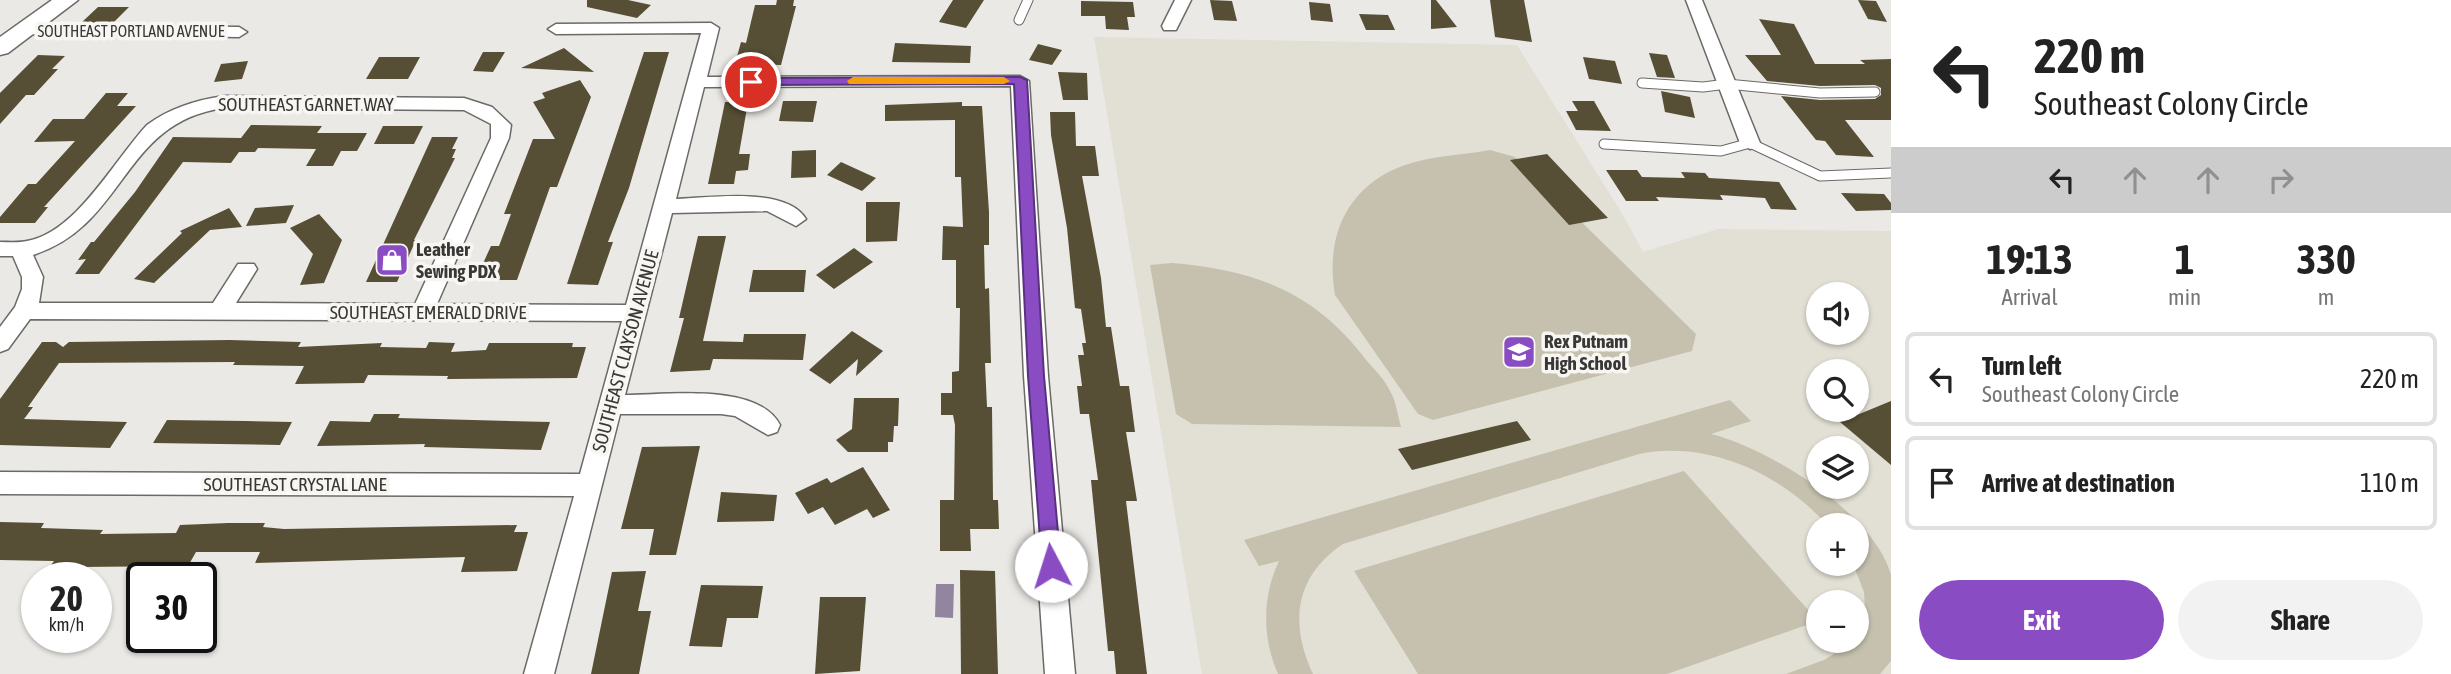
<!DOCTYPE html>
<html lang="en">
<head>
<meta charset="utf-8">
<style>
	:root { --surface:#fff; --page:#f2f2f2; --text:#222; --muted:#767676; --line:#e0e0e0; --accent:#894cc2 }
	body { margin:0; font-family:"Asap Condensed",sans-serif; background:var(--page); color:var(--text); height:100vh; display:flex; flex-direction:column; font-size:26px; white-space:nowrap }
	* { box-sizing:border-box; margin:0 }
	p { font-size:23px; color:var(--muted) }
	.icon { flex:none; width:38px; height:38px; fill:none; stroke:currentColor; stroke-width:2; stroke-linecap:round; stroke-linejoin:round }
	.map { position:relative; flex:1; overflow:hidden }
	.panel { display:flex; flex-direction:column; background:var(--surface); width:560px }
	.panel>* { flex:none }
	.hud { background:#fff; color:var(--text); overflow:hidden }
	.fabs { position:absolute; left:1806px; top:282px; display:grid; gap:14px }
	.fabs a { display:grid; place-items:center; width:63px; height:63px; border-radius:50%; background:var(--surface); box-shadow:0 2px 5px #0004; font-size:35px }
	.speed { position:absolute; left:21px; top:562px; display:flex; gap:14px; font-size:35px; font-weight:700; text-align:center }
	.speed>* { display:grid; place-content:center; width:91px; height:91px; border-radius:50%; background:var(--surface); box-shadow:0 2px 5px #0004; line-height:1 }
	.speed small { font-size:18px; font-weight:400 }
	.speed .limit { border:4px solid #111; border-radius:10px; background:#fff; color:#111 }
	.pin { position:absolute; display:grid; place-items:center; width:60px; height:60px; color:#fff; margin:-30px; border:4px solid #fff; border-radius:50%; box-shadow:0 2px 7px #0007 }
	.me { position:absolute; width:77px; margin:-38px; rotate:355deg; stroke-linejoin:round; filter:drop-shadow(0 0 5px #0008) }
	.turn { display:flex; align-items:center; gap:24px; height:147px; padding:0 28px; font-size:32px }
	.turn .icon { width:91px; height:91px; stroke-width:2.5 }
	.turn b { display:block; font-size:49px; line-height:60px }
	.lanes { display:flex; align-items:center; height:66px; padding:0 28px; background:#0003; justify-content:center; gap:35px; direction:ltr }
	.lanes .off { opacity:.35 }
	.eta { display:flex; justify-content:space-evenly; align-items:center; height:119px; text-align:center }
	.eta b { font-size:42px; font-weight:700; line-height:49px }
	.button { display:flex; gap:14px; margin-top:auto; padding:14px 28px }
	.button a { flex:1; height:80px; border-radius:42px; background:var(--accent); color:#fff; font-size:28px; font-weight:700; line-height:80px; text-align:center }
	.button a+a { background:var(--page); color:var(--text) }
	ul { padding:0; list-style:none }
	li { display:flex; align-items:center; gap:21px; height:94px; margin:0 14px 10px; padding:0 14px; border:4px solid var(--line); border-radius:10px }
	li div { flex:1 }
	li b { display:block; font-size:26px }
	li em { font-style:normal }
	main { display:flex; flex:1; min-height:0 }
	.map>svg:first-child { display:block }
	.built { fill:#e2dfd4; fill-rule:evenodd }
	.green { fill:#c5c1ae }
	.water { fill:#9185a0 }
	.building { fill:#564f35 }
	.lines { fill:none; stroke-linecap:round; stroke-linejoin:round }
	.service-casing { stroke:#6b6a67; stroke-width:11 }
	.minor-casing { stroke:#6b6a67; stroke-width:3 }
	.secondary-casing { stroke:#6b6a67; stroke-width:3 }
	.service { stroke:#fff; stroke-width:9 }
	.minor { fill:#fff; fill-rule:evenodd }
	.secondary { fill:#fff; fill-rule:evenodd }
	.route { fill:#894cc2; stroke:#59317e; stroke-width:2 }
	.slow { fill:#f59e0b }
	.labels { text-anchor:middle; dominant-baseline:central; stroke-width:7; stroke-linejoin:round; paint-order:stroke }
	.far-street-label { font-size:16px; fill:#393837; stroke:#f7f6f2 }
	.street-label { font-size:19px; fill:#393837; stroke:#f7f6f2 }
	.poi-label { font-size:19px; font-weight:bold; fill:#393837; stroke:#f7f6f2; text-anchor:start }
</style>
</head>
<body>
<main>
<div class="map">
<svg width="1891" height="674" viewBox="0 0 1891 674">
	<rect width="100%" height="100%" fill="#eae9e5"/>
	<!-- built -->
	<path class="built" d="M1094,37l423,8 106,170 20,37 75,-23 173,2v443h-689zM1818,294h39v38h-39zM1818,371h39v39h-39zM1818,448h39v38h-39zM1818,525h39v39h-39zM1818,602h39v38h-39z"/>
	<!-- green -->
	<path class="green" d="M1490,150l25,7 181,177 -4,17 -259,69 -15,-6 -83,-119c-10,-58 11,-109 70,-130 26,-9 58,-10 85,-15z
		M1172,263c84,7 143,29 195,98 8,9 18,19 23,30 6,10 8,25 11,36l-209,-3 -16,-10 -26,-149z
		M1730,400l21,21 -40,13c59,15 163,79 180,141 0,19 0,64 0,86l-11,13h-94l38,-14 33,-20 8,-30 -1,-18 -11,-28h4v-39h-30c-45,-51 -119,-85 -188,-71l-296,90c-48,32 -54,79 -30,130h-35c-16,-37 -16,-77 1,-113l-20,5 -15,-26z
		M1684,471l134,150 -151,53h-249l-64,-103z"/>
	<!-- water -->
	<path class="water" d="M936,584h18l-1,34 -18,-1z"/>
	<!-- building -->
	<path class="building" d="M587,0h41l23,5 -14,13 -50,-11z
		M777,0h17l-1,6h3l-15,59 -46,-1 6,-22 5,1 9,-38h21z
		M953,0h31l-18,28 -27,-6z
		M1210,0l22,1 5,20 -23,-1z
		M1431,0h5l21,27 -26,2z
		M1490,0h34l8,42 -37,-5z
		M1858,0l18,1 11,21 -19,-3z
		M1081,1l52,1 2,15h-8l2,13 -23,-1 -1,-13h-24z
		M1309,2l21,2 3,18 -22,-2z
		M98,7h31l-16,16h-32z
		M1359,14l29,1 7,15h-29z
		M1759,19l35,5 21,40h50l-5,-4 31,-1v61h-46l29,37 -38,-2 -11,-14 -9,-1 -35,-44 39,4 55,-1 6,-4v-7l-6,-3 -55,1 -53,-5 -22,-26h36z
		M895,43l76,3 -1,17 -78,-1z
		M1038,44l24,6 -10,15 -23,-5z
		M564,48l30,24 -73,-4z
		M483,52h22l-12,20 -20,-1z
		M644,52h25l-40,136 -21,54h5l-15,43 -31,-1z
		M1649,53l18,2 8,23 -18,-1z
		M38,55l27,1 -13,13h6l-24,26h-8l-26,29v-31z
		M379,57h41l-12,22h-42z
		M1583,57l32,4 7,23 -33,-5z
		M248,61l-6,18 -28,3 7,-18z
		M1058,72l29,1 1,27h-25z
		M580,80l11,17 -34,90h-7l-33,93h-36l4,-10h-5l11,-24h8l12,-32h-7l29,-75h22l-22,-37 12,-4 -3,-5z
		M1661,91l29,6 5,21 -30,-6z
		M106,93h22l-11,13h19l-92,101h4l-13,16h-35v-6l28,-33h8l39,-43 -41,1 19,-23h31z
		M783,101h34l-4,21 -34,-1z
		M1572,101h22l17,30 -35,-1 -10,-19h12z
		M725,102h23l-9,52h11l-2,16 -12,1 -2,13h-26z
		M962,102v4h20l7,106v33h-5l1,44 4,-1 2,75h-6l2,44h5l1,93h5l1,29h-29l1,22h-31v-51h14l1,-75 -2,-10h-12v-22h11v-21l7,-1 1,-63h-4v-48h-14l1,-34 20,1 -2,-50h-6v-57l-70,1v-16z
		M1050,112h25l1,34h19l4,30h-17l19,102 5,49h5l9,59h9l6,46h-9l11,69h-11l21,173h-31l-2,-23h-6l-17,-171h7l-9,-66h-9l-3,-28h5l-4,-31h6l-2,-12h4l-5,-34 -6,-1 -8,-80 -16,-93z
		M251,125l71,1 -5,7h50l-10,18h-16l-8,15h-27l10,-17 -58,-1 -3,4h-16l-8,11 -48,-1 -84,112h-24l11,-15 -8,1 13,-18h3l41,-50 38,-55 68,1z
		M383,126h40l-9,18h-40z
		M432,137h26l-6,12h4l-4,9h3l-41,82h2l-19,42h-31z
		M816,150v27l-25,1 1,-27z
		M1547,154l33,35 28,29 -39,7 -59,-65z
		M841,162l35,16 -14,13 -35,-16z
		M1606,170h31l5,7 43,1 -4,-6 24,1 4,5 70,4 18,28 -26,-1 -6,-11 -45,-3 3,5 -67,-3 3,4h-33z
		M1841,193l43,1 7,9v7l-35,1z
		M866,202h34l-3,39 -31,1z
		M294,205l-8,18 -40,3 9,-18z
		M229,208l13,19 -32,3 -56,53 -20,-4 48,-46 -2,-2z
		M319,214l23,26 -18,43 -24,2 13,-31 -23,-26z
		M698,236h28l-23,105 40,1 1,-8h62l-3,26 -90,-1 -3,11 -40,2 14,-54h-5z
		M854,248l19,14 -39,27 -18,-14z
		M753,270h53l-2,22h-55z
		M852,331l31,20 -27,25 2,-17 -28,25 -21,-14z
		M230,340l71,2 -3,5 84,-4 -2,4 46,1 3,-6 26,1 -4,9 35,-2 3,-7h84l-1,4h14l-9,31 -130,1 1,-3 -80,-1 -4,8 -69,1 9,-18 -71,-1 2,-3 -176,1 -31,44h5l-9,12 103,3 -17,26 -110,-3v-46l42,-57h14l7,5 6,-5z
		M854,398h45l-1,28h-4l-1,16h-5v10h-40l-12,-12 16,-11z
		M1891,401v64l-51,-43z
		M374,414h26l-2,4 152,4 -9,28 -117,-3 1,-3 -108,2 13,-25 40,1z
		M167,420l79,1 46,1 -12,23 -127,-2z
		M1517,421l14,19 -119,30 -14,-21z
		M700,446l-24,109h-27l5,-26h-33l21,-82z
		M863,467l27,43 -17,8 -6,-9 -32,16 -12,-18 -15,7 -13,-21 32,-15 4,5z
		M721,492l56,3 -3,26 -57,1z
		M0,522l44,1 -3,5 62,2 -3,4 76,-1 4,-8 48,-2h37l-2,4 21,2 233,-4 -3,7h14l-11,39 -56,1 4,-15 -210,6 5,-11h-64l-8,14 -109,1 -2,4 -29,-1 6,-9 -54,-1z
		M960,570l35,1 3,103h-37z
		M646,571l-8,40h13l-12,63h-48l21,-102z
		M701,585l62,1 -5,32h-31l-5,29 -33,-1z
		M820,597h46l-6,74 -45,3z"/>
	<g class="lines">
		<defs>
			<path id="service" d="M1019,20l9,-20
				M1642,83l61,4 24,-3 93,9 55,-1
				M1604,144l117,7 29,-8 70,33 71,-3"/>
			<path id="minor" d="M1175,0h16l-15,30h-12l-2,-4z
				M1686,0h16l58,143 -3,4 -7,2 -10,-6z
				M711,23l8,5 -12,49 313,-1 9,5 19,295 27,298h-30l-21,-298 -13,-290 -307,1 -28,112c34,-1 110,-13 130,20l-10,7 -29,-15 -95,2 -47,182c41,0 133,-13 155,30l-3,7 -9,3 -33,-19 -14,-2h-101l-66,260h-30l50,-178 -574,-2v-22l580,2 42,-153 -592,-2 -22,30 -8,3v-25l15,-20 7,-18v-12l-9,-21h-13v-14c9,0 19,1 27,-1 49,-8 88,-82 120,-116 23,-17 49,-25 77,-29l240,2 28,9 19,18 -2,13 -72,166 189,1 75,-272 -145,1 -8,-5 8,-5zM224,108l240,2 27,14v14l-76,166 -179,-1 21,-34 -3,-5h-16l-25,39h-174l4,-26 -10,-22c94,-30 88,-133 191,-147z
				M22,25l217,2 8,5 -8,5 -223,-3 -2,-4 2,-4z"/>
			<path id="secondary" d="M52,0h26l-70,53 -8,2v-18z"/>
		</defs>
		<!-- service casing -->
		<use href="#service" class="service-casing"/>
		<!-- minor casing -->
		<use href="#minor" class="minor-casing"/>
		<!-- secondary casing -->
		<use href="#secondary" class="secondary-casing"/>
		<!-- service -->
		<use href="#service" class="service"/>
		<!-- minor -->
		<use href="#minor" class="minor"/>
		<!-- secondary -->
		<use href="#secondary" class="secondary"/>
	</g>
	<!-- route -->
	<path class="route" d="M1020,77l7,3 17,296 17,190 -3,6 -7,2 -6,-2 -3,-6 -14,-190 -14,-292 -263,1 -6,-3 6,-4z"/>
	<!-- slow -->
	<path class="slow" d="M853,77h151l6,4 -6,3h-155l-2,-3z"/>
	<!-- icons -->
	<defs>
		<symbol id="shop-square" viewBox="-11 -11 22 22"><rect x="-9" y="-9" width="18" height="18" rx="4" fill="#894cc2" stroke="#f7f6f2"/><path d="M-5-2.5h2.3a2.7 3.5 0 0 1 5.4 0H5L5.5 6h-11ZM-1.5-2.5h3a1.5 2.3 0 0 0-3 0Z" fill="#fff"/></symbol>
		<symbol id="school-square" viewBox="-11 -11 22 22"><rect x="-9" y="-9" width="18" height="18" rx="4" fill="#894cc2" stroke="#f7f6f2"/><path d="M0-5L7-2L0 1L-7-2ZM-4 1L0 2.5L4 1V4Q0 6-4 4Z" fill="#fff"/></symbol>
	</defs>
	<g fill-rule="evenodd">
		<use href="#shop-square" x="373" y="241" width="38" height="38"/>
		<use href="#school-square" x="1500" y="333" width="38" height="38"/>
	</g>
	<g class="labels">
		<!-- far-street labels -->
		<g class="far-street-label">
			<text x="131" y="31">SOUTHEAST PORTLAND AVENUE</text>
		</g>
		<!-- street labels -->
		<g class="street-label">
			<text x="306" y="104">SOUTHEAST GARNET WAY</text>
			<text x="428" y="312">SOUTHEAST EMERALD DRIVE</text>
			<text transform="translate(625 351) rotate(-75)">SOUTHEAST CLAYSON AVENUE</text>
			<text x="295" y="484">SOUTHEAST CRYSTAL LANE</text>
		</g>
		<!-- poi labels -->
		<g class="poi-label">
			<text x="416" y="249">Leather<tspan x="416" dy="22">Sewing PDX</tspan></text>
			<text x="1544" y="341">Rex Putnam<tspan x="1544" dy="22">High School</tspan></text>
		</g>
	</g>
</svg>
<div class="fabs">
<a><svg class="icon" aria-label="sound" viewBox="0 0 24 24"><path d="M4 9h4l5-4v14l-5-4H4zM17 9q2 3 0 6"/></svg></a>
<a><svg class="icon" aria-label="search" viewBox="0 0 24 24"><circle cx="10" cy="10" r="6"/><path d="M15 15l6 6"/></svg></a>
<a><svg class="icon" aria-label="layers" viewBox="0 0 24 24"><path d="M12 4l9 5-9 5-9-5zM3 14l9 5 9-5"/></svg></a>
<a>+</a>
<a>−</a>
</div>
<div class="speed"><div>20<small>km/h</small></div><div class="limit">30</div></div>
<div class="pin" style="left:751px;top:82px;background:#d93025"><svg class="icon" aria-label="arrive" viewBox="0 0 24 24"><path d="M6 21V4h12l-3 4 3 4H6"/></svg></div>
<svg class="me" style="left:1051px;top:566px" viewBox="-20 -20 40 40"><circle r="19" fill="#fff"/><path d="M0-13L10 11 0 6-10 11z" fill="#894cc2"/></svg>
</div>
<section class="panel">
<div class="hud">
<div class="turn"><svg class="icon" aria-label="left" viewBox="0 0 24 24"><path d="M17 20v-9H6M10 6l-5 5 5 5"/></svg><div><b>220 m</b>Southeast Colony Circle</div></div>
<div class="lanes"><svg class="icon" aria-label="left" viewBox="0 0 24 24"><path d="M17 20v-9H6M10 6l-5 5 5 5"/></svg><svg class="icon off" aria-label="ahead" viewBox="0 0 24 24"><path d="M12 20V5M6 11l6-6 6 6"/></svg><svg class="icon off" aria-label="ahead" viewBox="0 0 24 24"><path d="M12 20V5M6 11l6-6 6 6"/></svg><svg class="icon off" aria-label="right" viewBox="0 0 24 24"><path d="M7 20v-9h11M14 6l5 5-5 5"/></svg></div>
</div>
<div class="eta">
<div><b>19:13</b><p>Arrival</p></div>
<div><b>1</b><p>min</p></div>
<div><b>330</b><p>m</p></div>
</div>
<ul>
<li><svg class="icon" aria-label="left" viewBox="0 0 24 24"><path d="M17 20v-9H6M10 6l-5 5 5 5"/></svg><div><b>Turn left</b><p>Southeast Colony Circle</p></div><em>220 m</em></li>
<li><svg class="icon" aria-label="arrive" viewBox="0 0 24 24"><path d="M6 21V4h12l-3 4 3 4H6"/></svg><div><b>Arrive at destination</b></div><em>110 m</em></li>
</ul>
<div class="button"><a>Exit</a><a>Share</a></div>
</section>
</main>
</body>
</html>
